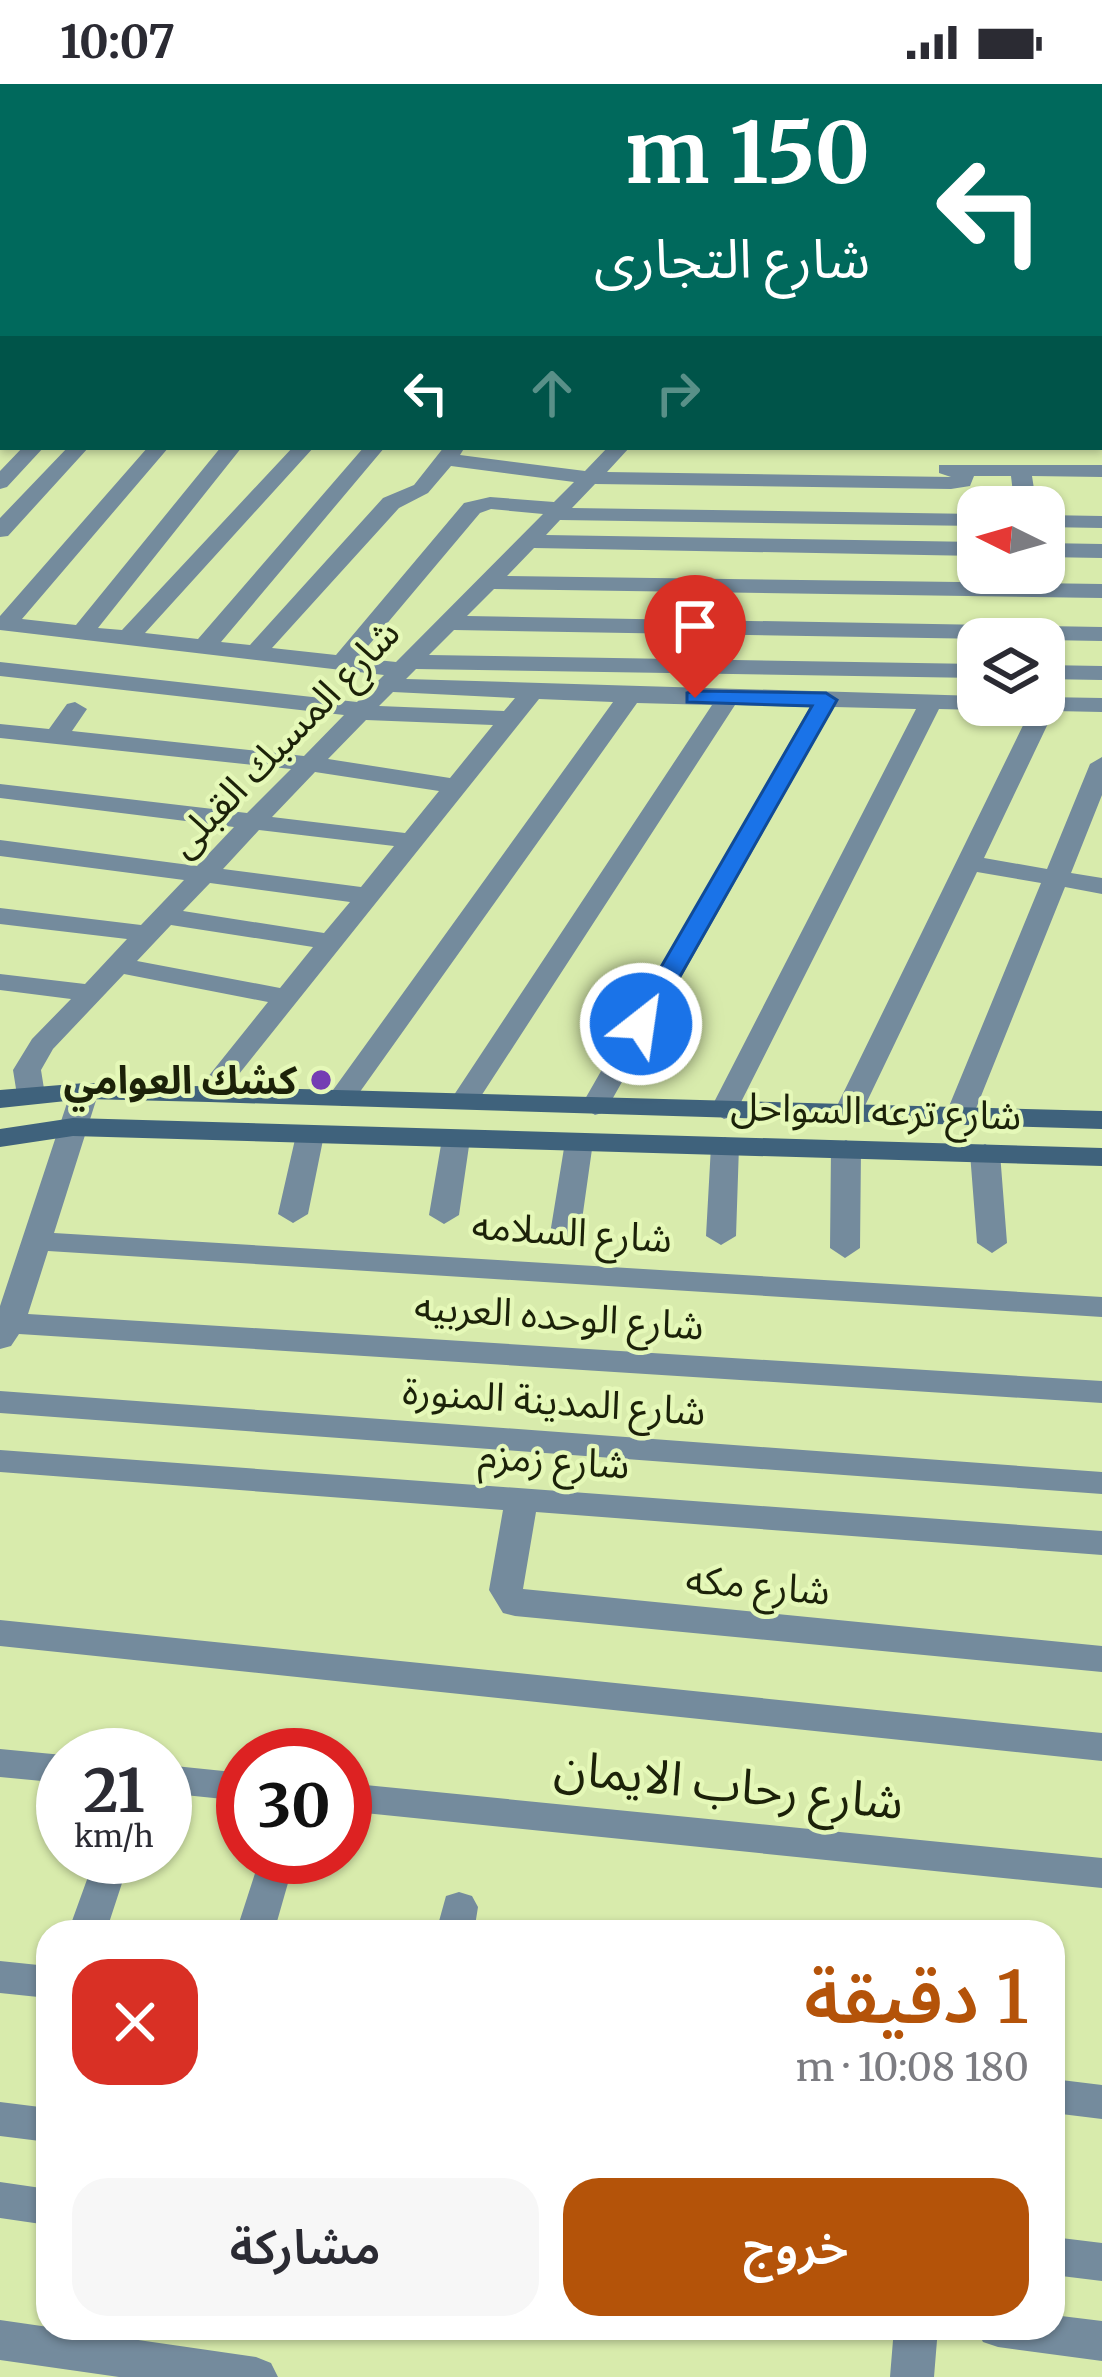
<!DOCTYPE html>
<html lang="ar">
<head>
<meta charset="utf-8">
<style>
	:root { --surface:#fff; --page:#f7f7f7; --text:#2b2b33; --muted:#7c7c81; --accent:#b45309 }
	body { margin:0; font-family:Merriweather,"Noto Sans Arabic",serif; background:var(--page); color:var(--text); direction:rtl; height:100vh; display:flex; flex-direction:column; font-size:45px; white-space:nowrap }
	* { box-sizing:border-box; margin:0 }
	p { font-size:39px; color:var(--muted) }
	.icon { flex:none; width:66px; height:66px; fill:none; stroke:currentColor; stroke-width:2; stroke-linecap:round; stroke-linejoin:round }
	.map { position:relative; flex:1; overflow:hidden; direction:ltr }
	.drawer { position:absolute; left:36px; top:1836px; width:1029px; height:420px; display:flex; flex-direction:column; background:var(--surface); border-radius:36px; box-shadow:0 3px 9px #0004; direction:rtl }
	.drawer>* { flex:none }
	.guide { position:absolute; left:0px; top:0px; width:1104px; height:366px; box-shadow:0 3px 9px #0004; direction:rtl; background:#00695c; color:#fff; overflow:hidden }
	.needle { width:78px; rotate:275deg }
	.fabs { position:absolute; left:957px; top:402px; display:grid; gap:24px }
	.fabs a { display:grid; place-items:center; width:108px; height:108px; border-radius:24px; background:var(--surface); box-shadow:0 3px 9px #0004; font-size:60px }
	.speed { position:absolute; left:36px; top:1644px; display:flex; gap:24px; font-size:60px; font-weight:700; text-align:center }
	.speed>* { display:grid; place-content:center; width:156px; height:156px; border-radius:50%; background:var(--surface); box-shadow:0 3px 9px #0004; line-height:1 }
	.speed small { font-size:30px; font-weight:400 }
	.speed .limit { border:18px solid #d22; background:#fff; color:#111 }
	.pin { position:absolute; display:grid; place-items:center; width:102px; height:102px; color:#fff; margin:-123px -51px; border-radius:50% 50% 50% 0; rotate:-45deg; box-shadow:0 0 12px #0007 }
	.pin .icon { rotate:45deg }
	.me { position:absolute; width:132px; margin:-66px; rotate:30deg; stroke-linejoin:round; filter:drop-shadow(0 0 9px #0008) }
	.turn { display:flex; align-items:center; gap:42px; height:252px; padding:0 36px; font-size:54px }
	.turn .icon { width:156px; height:156px; stroke-width:2.5 }
	.turn b { display:block; font-size:84px; line-height:102px }
	.lanes { display:flex; align-items:center; height:114px; padding:0 36px; background:#0003; justify-content:center; gap:60px; direction:ltr }
	.lanes .off { opacity:.35 }
	.round { display:grid; place-items:center; flex:none; width:126px; height:126px; border-radius:36px; background:var(--page) }
	.head { display:flex; align-items:center; justify-content:space-between; height:204px; padding:0 36px }
	h1 { font-size:72px; font-weight:600; line-height:90px; color:var(--accent) }
	.cta { display:flex; gap:24px; margin-top:auto; padding:24px 36px }
	.cta a { flex:1; height:138px; border-radius:36px; background:var(--accent); color:#fff; font-size:48px; font-weight:600; line-height:138px; text-align:center }
	.cta a+a { background:var(--page); color:var(--text) }
	.status { display:flex; justify-content:space-between; align-items:center; height:84px; padding:0 60px; background:var(--surface); direction:ltr }
	.status svg { height:33px; fill:currentColor }
	.map>svg:first-child { display:block }
	.lines { fill:none; stroke-linecap:round; stroke-linejoin:round }
	.lane { fill:#748b9d; fill-rule:evenodd }
	.street { fill:#748b9d; fill-rule:evenodd }
	.secondary { fill:#3f627c; fill-rule:evenodd }
	.primary { fill:#164563; fill-rule:evenodd }
	.route { fill:#1a73e8; stroke:#114b97; stroke-width:3 }
	.poi-dot { fill:#743db3; stroke:#e5f8b8; stroke-width:4.5 }
	.labels { text-anchor:middle; dominant-baseline:central; stroke-width:9; stroke-linejoin:round; paint-order:stroke }
	.street-label { font-size:39px; fill:#1c2209; stroke:#e5f8b8 }
	.poi-label { font-size:39px; font-weight:bold; fill:#1c2209; stroke:#e5f8b8; text-anchor:end }
	.near-street-label { font-size:48px; fill:#1c2209; stroke:#e5f8b8 }
</style>
</head>
<body>
<div class="status"><b>10:07</b><svg viewBox="0 0 49 12"><path d="M0 12V9h3v3zM5 12V6h3v6zM10 12V3h3v9zM15 12V0h3v12zM26 1h20v11H26zM47 4h2v5h-2z"/></svg></div>
<div class="map">
<svg width="1102" height="2293" viewBox="0 0 1102 2293">
	<rect width="100%" height="100%" fill="#d8ebac"/>
	<g class="lines">
		<!-- lane -->
		<path class="lane" d="M655,0h10v3h-10z
			M701,0h10v3h-10z"/>
		<!-- street -->
		<path class="street" d="M744,0h16l1,3h-16z
			M911,0h16l2,3h-16z
			M1101,154h1v13h-1z
			M3,205v14l-3,1v-14z
			M1101,237h1v12h-1z
			M1101,280h1v12h-1z
			M1101,314h1v12h-1z
			M3,320v15l-3,1v-15z
			M1101,345h1v15h-1z
			M23,363h21l-37,40 -7,2v-18z
			M68,363h21l-81,89 -8,1v-19z
			M148,363h21l-147,172 54,6 145,-178h21l-144,181 24,2 171,-183h21l-169,186 53,6 166,-192h21l-164,195 29,3 133,-147 31,-13 30,-38h21l-5,8 125,16 23,-24h22l-23,25 344,5 -12,-4v-8h163v12l-70,-1 4,26 -5,5 -17,-5 -3,-26h-37l-4,10 -19,3 -356,-5 -23,24 406,6v12l-418,-6 -14,15 432,7v14l-444,-8 -27,28 595,8v14l-608,-9 -27,27 635,11v14l-648,-11 -25,25 549,9v14l-562,-9 -10,10 572,17v9h10l-10,5 -39,-1 -205,407 -10,3 -14,-9 206,-401 -82,-2 -229,405 -10,3 -14,-9 229,-399 -75,-2 -261,402h-20l-4,-6 262,-396 -75,-2 -285,400 -10,3 -14,-9 285,-395 -74,-3 -320,400 -10,3 -14,-9 73,-91 -144,-28 -71,75 -12,21 4,25 -14,9 -14,-9 -4,-25 19,-31 39,-40 -71,-9v-16l85,10 42,-45 -127,-15v-16l141,17 43,-45 -184,-24v-16l197,26 37,-39 -234,-29v-14l247,29 44,-44 -291,-31v-14l49,5 18,-25 8,-2 12,7 -15,22 232,25 40,-41 -344,-39v-14l357,40 27,-27 -384,-45v-14zM451,382l123,16 -20,20 -64,-5 -26,6 -128,152 -64,-7 127,-140 29,-15zM491,425l52,5 -147,148 -38,-4 122,-145zM393,608l122,6 -11,13 -125,-5zM366,636l127,5 -43,53 -122,-19zM315,688l124,19 -34,42 -133,-16zM259,746l135,16 -33,41 -138,-18zM210,799l140,19 -26,31 -141,-22zM171,841l142,22 -33,41 -143,-27z
			M1044,431l58,1v12l-58,-1z
			M1044,459l58,1v14l-58,-1z
			M1044,581l58,1v14l-58,-1z
			M1044,613l58,1v14l-48,-1 -70,147 63,11 43,-105 12,-7v38l-31,78 31,5v16l-37,-7 -92,229 -14,9 -14,-9 96,-233 -64,-11 -116,242 -14,9 -10,-3 -4,-6 200,-409h11z
			M85,999l14,8 -45,142 1048,64v20l-1054,-66 -20,63 1074,67v22l-1083,-69 -8,12 -11,3v-43l71,-215z
			M310,1042l14,9 -16,79 -15,9 -15,-9 18,-79z
			M456,1046l14,9 -11,76 -15,9 -15,-9 13,-76z
			M579,1049l14,9 -13,92 -15,9 -15,-9 15,-92z
			M725,1053l14,9 -3,90 -15,9 -15,-9 5,-90z
			M846,1056l15,9 -1,99 -15,10 -15,-10 1,-99z
			M985,1060l15,9 7,90 -15,10 -15,-10 -7,-90z
			M0,1307l1102,81v22l-1102,-81z
			M0,1366l1102,81v24l-566,-43 -13,77 579,57v26l-587,-56 -12,-3 -14,-23 14,-80 -503,-38z
			M0,1536l1102,113v28l-1102,-115z
			M0,1665l63,6v28l-63,-6z
			M165,1681l78,8v28l-78,-8z
			M345,1699l757,75v30l-757,-77z
			M260,1774h26l6,11 -18,63h-38z
			M106,1775l13,4 6,11 -19,58h-38l25,-69z
			M459,1808l13,4 6,11 -4,25h-38l10,-36z
			M0,1877l48,5v32l-48,-5z
			M1053,1995l49,6v34l-49,-6z
			M0,2018l48,6v34l-48,-6z
			M0,2098l48,7v36l-48,-7z
			M1053,2153l49,6v38l-49,-6z
			M1053,2231l49,6v40l-104,-14 -15,-5 -7,-14h77z
			M0,2236l256,37 15,6 7,14h-159l-119,-17z
			M894,2244h44l-4,49h-44z"/>
		<!-- secondary -->
		<path class="secondary" d="M85,999l1017,28v18l-893,-27 -124,-3 -85,9v-18z
			M73,1034l1029,30v18l-1029,-30 -73,11v-18z"/>
		<!-- primary -->
		<path class="primary" d="M1101,135h1v10h-1z
			M0,178h3v12h-3z"/>
	</g>
	<!-- route -->
	<path class="route" d="M695,607l131,2 11,7 -184,324 -12,8 -13,-8 184,-318 -125,-4v-9z"/>
	<!-- markers -->
	<circle class="poi-dot" cx="321" cy="996" r="12"/>
	<g class="labels">
		<!-- street labels -->
		<g class="street-label">
			<text transform="translate(284 654) rotate(-46)">شارع المسبك القبلى</text>
			<text transform="translate(876 1027) rotate(2)">شارع ترعه السواحل</text>
			<text transform="translate(572 1148) rotate(4)">شارع السلامه</text>
			<text transform="translate(559 1232) rotate(4)">شارع الوحده العربيه</text>
			<text transform="translate(554 1317) rotate(4)">شارع المدينة المنورة</text>
			<text transform="translate(554 1376) rotate(4)">شارع زمزم</text>
			<text transform="translate(758 1501) rotate(5)">شارع مكه</text>
		</g>
		<!-- poi labels -->
		<g class="poi-label">
			<text x="297" y="996">كشك العوامي</text>
		</g>
		<!-- near-street labels -->
		<g class="near-street-label">
			<text transform="translate(729 1700) rotate(6)">شارع رحاب الايمان</text>
		</g>
	</g>
</svg>
<div class="fabs">
<a><svg class="needle" viewBox="-14 -14 28 28"><path d="M0-13l5 13h-10z" fill="#e53935"/><path d="M0 13l5-13h-10z" fill="#7c7c81"/></svg></a>
<a><svg class="icon" aria-label="layers" viewBox="0 0 24 24"><path d="M12 4l9 5-9 5-9-5zM3 14l9 5 9-5"/></svg></a>
</div>
<div class="speed"><div>21<small>km/h</small></div><div class="limit">30</div></div>
<div class="pin" style="left:695px;top:614px;background:#d93025"><svg class="icon" aria-label="arrive" viewBox="0 0 24 24"><path d="M6 21V4h12l-3 4 3 4H6"/></svg></div>
<svg class="me" style="left:641px;top:940px" viewBox="-20 -20 40 40"><circle r="17" fill="#1a73e8" stroke="#fff" stroke-width="3"/><path d="M0-11L8 9 0 5-8 9z" fill="#fff"/></svg>
<div class="guide">
<div class="turn"><svg class="icon" aria-label="left" viewBox="0 0 24 24"><path d="M17 20v-9H6M10 6l-5 5 5 5"/></svg><div><b>150 m</b>شارع التجارى</div></div>
<div class="lanes"><svg class="icon" aria-label="left" viewBox="0 0 24 24"><path d="M17 20v-9H6M10 6l-5 5 5 5"/></svg><svg class="icon off" aria-label="ahead" viewBox="0 0 24 24"><path d="M12 20V5M6 11l6-6 6 6"/></svg><svg class="icon off" aria-label="right" viewBox="0 0 24 24"><path d="M7 20v-9h11M14 6l5 5-5 5"/></svg></div>
</div>
<section class="drawer">
<div class="head"><div><h1>1 دقيقة</h1><p>180 m · 10:08</p></div><a class="round" style="background:#d93025;color:#fff"><svg class="icon" aria-label="close" viewBox="0 0 24 24"><path d="M6 6l12 12M18 6L6 18"/></svg></a></div>
<div class="cta"><a>خروج</a><a>مشاركة</a></div>
</section>
</div>
</body>
</html>
